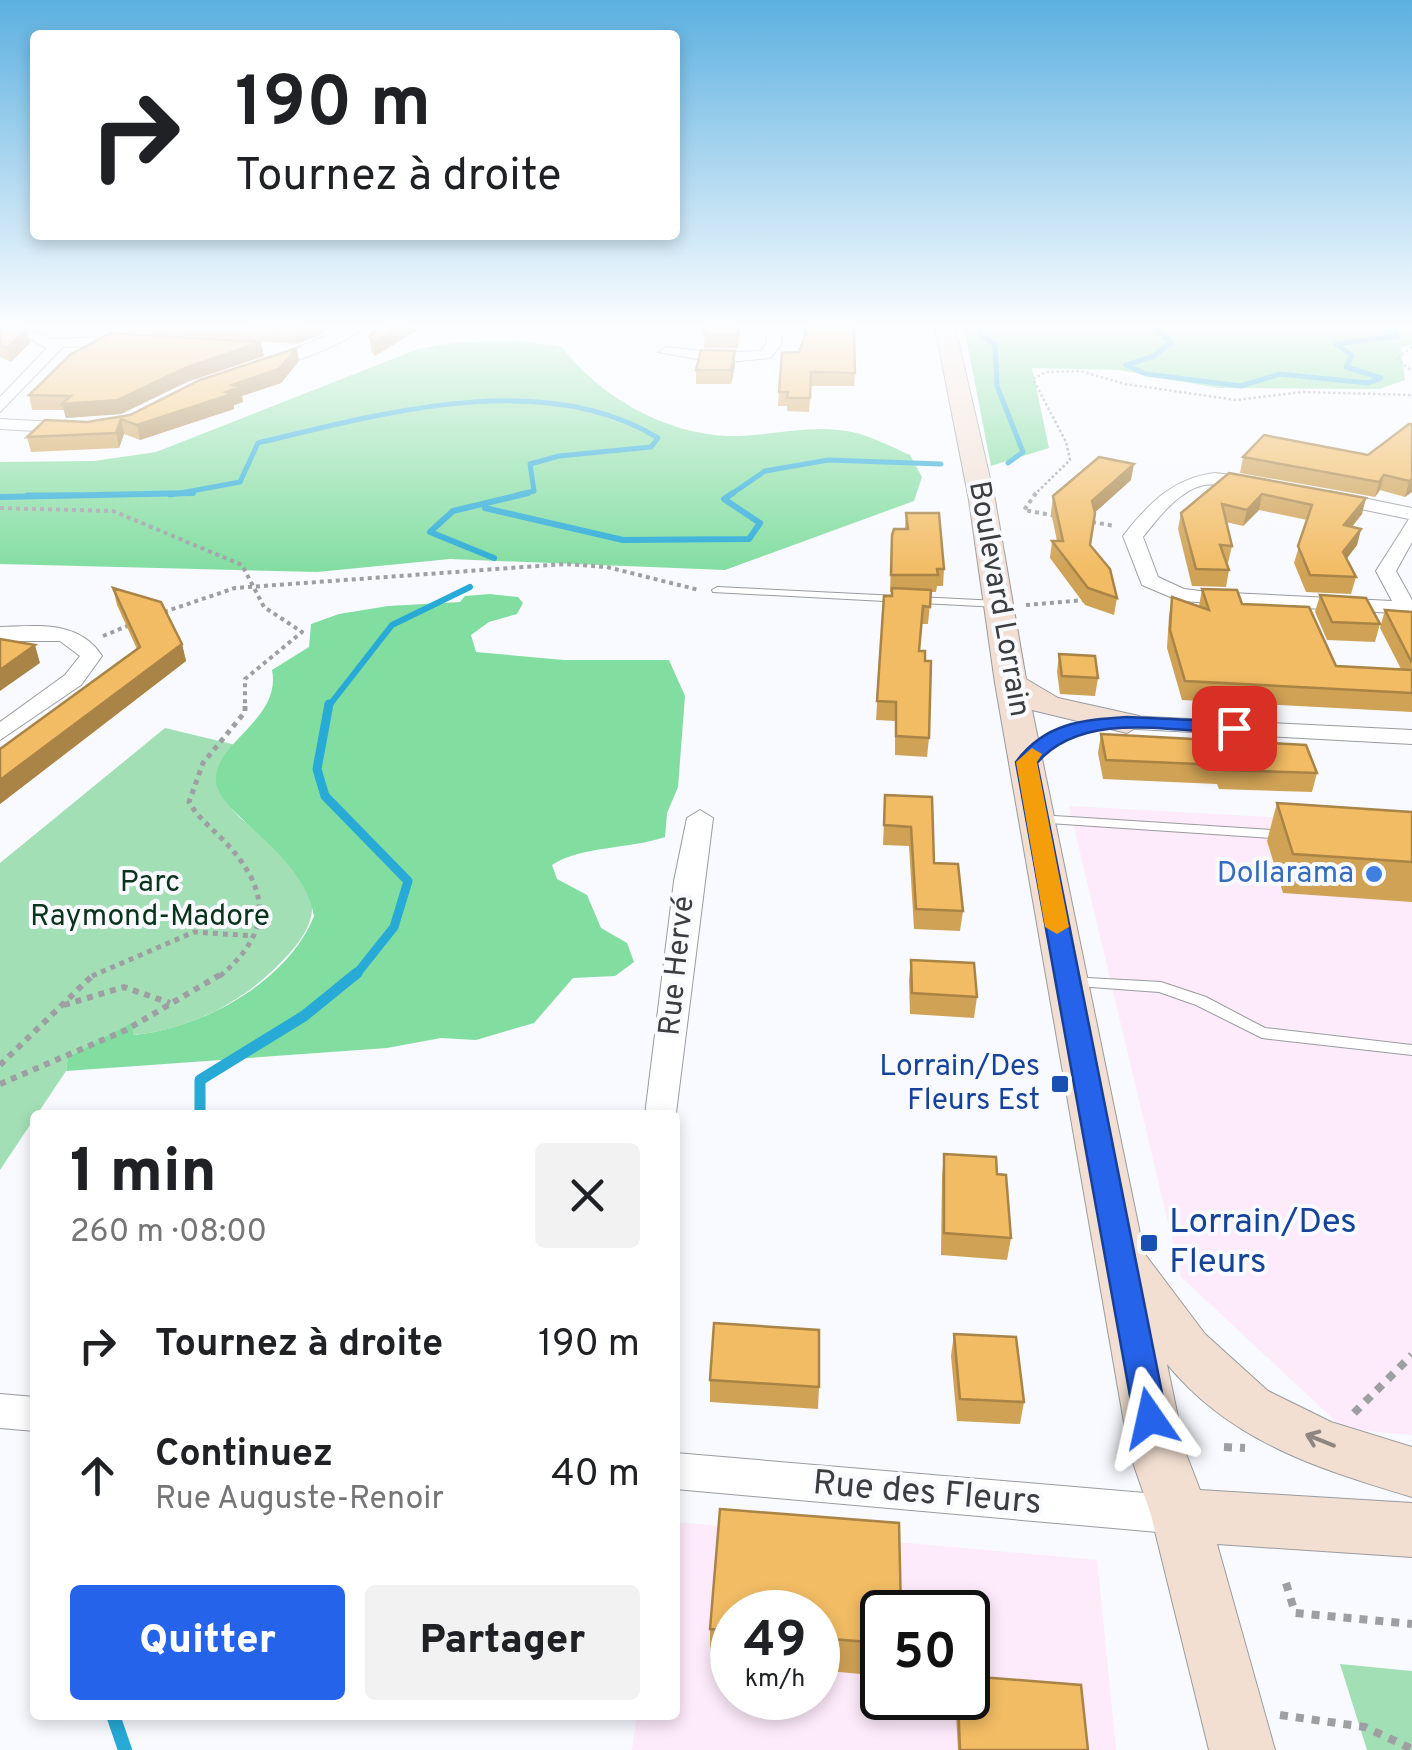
<!DOCTYPE html>
<html lang="fr">
<head>
<meta charset="utf-8">
<style>
	:root { --surface:#fff; --page:#f2f2f2; --text:#202124; --muted:#757577; --accent:#2563eb }
	body { margin:0; font-family:Overpass,sans-serif; background:var(--page); color:var(--text); height:100vh; display:flex; flex-direction:column; font-size:38px; white-space:nowrap }
	* { box-sizing:border-box; margin:0 }
	p { font-size:32px; color:var(--muted) }
	.icon { flex:none; width:55px; height:55px; fill:none; stroke:currentColor; stroke-width:2; stroke-linecap:round; stroke-linejoin:round }
	.map { position:relative; flex:1; overflow:hidden }
	.details { position:absolute; left:30px; top:1110px; width:650px; height:610px; display:flex; flex-direction:column; background:var(--surface); border-radius:10px; box-shadow:0 5px 15px #0003 }
	.details>* { flex:none }
	.hud { position:absolute; left:30px; top:30px; width:650px; height:210px; border-radius:10px; box-shadow:0 5px 15px #0003; background:#fff; color:var(--text); overflow:hidden }
	.speed { position:absolute; left:710px; top:1590px; display:flex; gap:20px; font-size:50px; font-weight:700; text-align:center }
	.speed>* { display:grid; place-content:center; width:130px; height:130px; border-radius:50%; background:var(--surface); box-shadow:0 5px 15px #0003; line-height:1 }
	.speed small { font-size:25px; font-weight:400 }
	.speed .limit { border:5px solid #111; border-radius:15px; background:#fff; color:#111 }
	.pin { position:absolute; display:grid; place-items:center; width:85px; height:85px; color:#fff; margin:-42px; border-radius:20px; box-shadow:0 5px 15px #0006 }
	.me { position:absolute; width:110px; margin:-55px; rotate:349deg; stroke-linejoin:round; filter:drop-shadow(0 0 8px #0008) }
	.turn { display:flex; align-items:center; gap:35px; height:210px; padding:0 40px; font-size:45px }
	.turn .icon { width:130px; height:130px; stroke-width:2.5 }
	.turn b { display:block; font-size:70px; line-height:85px }
	.round { display:grid; place-items:center; flex:none; width:105px; height:105px; border-radius:10px; background:var(--page) }
	.head { display:flex; align-items:center; justify-content:space-between; height:170px; padding:0 40px }
	h1 { font-size:60px; font-weight:800; line-height:75px }
	.cta { display:flex; gap:20px; margin-top:auto; padding:20px 40px }
	.cta a { flex:1; height:115px; border-radius:10px; background:var(--accent); color:#fff; font-size:40px; font-weight:800; line-height:115px; text-align:center }
	.cta a+a { background:var(--page); color:var(--text) }
	ul { padding:0; list-style:none }
	li { display:flex; align-items:center; gap:30px; height:130px; padding:0 40px }
	li div { flex:1 }
	li b { display:block; font-size:38px }
	li em { font-style:normal }
	.map>svg:first-child { display:block }
	.commercial { fill:#fdeafa; fill-rule:evenodd }
	.green { fill:#a3dfb5 }
	.forest { fill:#82dda0 }
	.lines { fill:none; stroke-linecap:round; stroke-linejoin:round }
	.stream-far4 { stroke:#27aad5; stroke-width:5 }
	.stream-far3 { stroke:#27aad5; stroke-width:6 }
	.stream-far2 { stroke:#27aad5; stroke-width:9 }
	.stream-far1 { stroke:#27aad5; stroke-width:11 }
	.stream { stroke:#27aad5; stroke-width:14 }
	.lane-casing { stroke:#999b9f; stroke-width:2 }
	.street-casing { stroke:#999b9f; stroke-width:2 }
	.secondary-casing { stroke:#999b9f; stroke-width:2 }
	.path-far4 { stroke:#9e9fa3; stroke-width:2.5; stroke-dasharray:2.5 2.5; stroke-linecap:butt }
	.path-far3 { stroke:#9e9fa3; stroke-width:4; stroke-dasharray:4 4; stroke-linecap:butt }
	.path-far2 { stroke:#9e9fa3; stroke-width:5; stroke-dasharray:5 5; stroke-linecap:butt }
	.path-far1 { stroke:#9e9fa3; stroke-width:6; stroke-dasharray:6 6; stroke-linecap:butt }
	.path { stroke:#9e9fa3; stroke-width:8; stroke-dasharray:8 8; stroke-linecap:butt }
	.lane { fill:#fff; fill-rule:evenodd }
	.street { fill:#fff; fill-rule:evenodd }
	.secondary { fill:#f2dfd2; fill-rule:evenodd }
	.wall { fill:#d0a256 }
	.shaded-wall { fill:#a98446 }
	.building { fill:#f2bc64; stroke:#a98446; stroke-width:2.5 }
	.oneway { stroke:#8e8681 }
	.route { fill:#2563eb; stroke:#184099; stroke-width:2.5 }
	.slow { fill:#f59e0b }
	.shop-dot { fill:#3f7fe0; stroke:#f8faff; stroke-width:4 }
	.transit-dot { fill:#1a4fb4; stroke:#f8faff; stroke-width:4 }
	.labels { text-anchor:middle; dominant-baseline:central; stroke-width:8; stroke-linejoin:round; paint-order:stroke }
	.street-label { font-size:30px; fill:#3c3d3f; stroke:#f8faff }
	.shop-label { font-size:30px; fill:#366cbe; stroke:#f8faff; text-anchor:end }
	.park-label { font-size:30px; fill:#0b331c; stroke:#f8faff }
	.transit-label { font-size:30px; fill:#164399; stroke:#f8faff; text-anchor:end }
	.near-transit-label { font-size:35px; fill:#164399; stroke:#f8faff; text-anchor:start }
	.near-street-label { font-size:35px; fill:#3c3d3f; stroke:#f8faff }
</style>
</head>
<body>
<div class="map">
<svg width="1412" height="1750" viewBox="0 0 1412 1750">
	<rect width="100%" height="100%" fill="#f8faff"/>
	<!-- commercial -->
	<path class="commercial" d="M1069,806l343,19v610l-68,-6 -163,-152z
		M675,1522l422,38 19,190h-484l5,-35h38zM732,1612h86v86h-86zM882,1612h86v86h-86z"/>
	<!-- green -->
	<path class="green" d="M165,728l71,17 -18,22c3,12 5,27 11,37 6,12 23,23 33,32 61,53 69,80 9,136 -37,35 -89,59 -139,63v-12l-64,34 -2,14 -66,99v-307z
		M1340,1664l72,7v79h-45z"/>
	<!-- forest -->
	<path class="forest" d="M964,327h448v18l-11,2 4,33 -26,9 -161,-1 -100,-18 -86,-2 17,80 -58,18z
		M521,341l41,6c37,49 103,87 166,89 41,1 83,-13 124,-4 19,4 40,15 58,23l12,22 -8,24 -189,69 -275,-11 -133,13 -317,-8v-102l94,-1 62,-9 262,-103 41,-7z
		M490,594l28,3 5,6 -6,11 -28,8 -18,13 5,17 88,8h105l16,36 -7,91 -11,26 -2,24c-34,12 -85,9 -113,28l5,14 30,16 14,33 26,15 7,19 -19,14 -42,2 -39,45 -58,17 -35,-2 -54,10 -321,23 2,-14 65,-35v13c68,-6 155,-53 181,-119 -10,-63 -94,-100 -98,-134 -4,-39 66,-62 56,-112l37,-23 2,-23 28,-10 49,-8 72,-4 5,-6z"/>
	<g class="lines">
		<!-- stream-far4 -->
		<path class="stream-far4" d="M981,327l-3,5 17,13 2,41 26,66 -15,11
			M1155,327l16,15 -17,14 -28,9 20,9 95,12 39,-12 88,9 13,-5 -35,-11 6,-12 -16,-11 62,-8 -3,-9
			M27,495h51
			M170,495l70,-13 18,-39c121,-29 285,-76 400,-5l-7,9 -92,9 -29,8 4,27 -17,4
			M730,495l35,-24 63,-11 113,4"/>
		<!-- stream-far3 -->
		<path class="stream-far3" d="M0,497l193,-4
			M485,508l138,32 126,-1 11,-16 -36,-24 9,-6
			M494,558l-64,-26 23,-21 75,-18
			M328,707l64,-82 78,-38"/>
		<!-- stream-far2 -->
		<path class="stream-far2" d="M329,704l-12,65 8,27 83,85 -14,46 -39,49"/>
		<!-- stream-far1 -->
		<path class="stream-far1" d="M200,1115v-35l104,-64 53,-43"/>
		<!-- stream -->
		<path class="stream" d="M113,1715l12,35"/>
		<defs>
			<path id="lane" d="M717,587l281,14 5,3 -5,3 -285,-15 -1,-2z
				M1039,815l248,16 7,4 -7,4 -253,-17 -2,-3z
				M1069,977l92,5 45,15 59,31 147,17v10l-150,-17 -66,-33 -37,-13 -95,-7 -3,-3 3,-3z"/>
			<path id="street" d="M7,327h19l25,12 85,-3 7,4 -7,4 -73,3 -63,65v-15l47,-49z
				M347,327h18c-15,14 -93,49 -109,38z
				M766,327h14l2,17 -12,14 -51,5 -61,-11 8,-5 53,6 42,-2 6,-8z
				M0,419l73,4 8,5 -8,5 -73,-4z
				M1215,473l42,5 9,5c-15,12 -43,-2 -62,2 -26,6 -45,32 -61,52l15,40 26,12 25,3 183,9 -16,-30 33,-52 -87,-18 -2,-4 9,-6 83,17v34l-16,29 16,29v14l-232,-13 -38,-16 -19,-49c25,-32 50,-58 92,-63z
				M0,627c38,-1 79,-7 102,29l-21,29 -81,55v-18l65,-47 15,-19 -20,-15h-60z
				M1127,716l285,14v14l-293,-16 -4,-5 4,-5z
				M700,810l13,8 -38,303v-6h-30l29,-234 13,-63z
				M0,1394l35,3v34l-35,-3z
				M675,1453l505,43 15,5 6,14 -6,14 -15,5 -505,-45z"/>
			<path id="secondary" d="M935,327h20l40,173 31,179 32,19 81,18 4,7 -16,10 -95,-23 112,543 61,81 63,57 63,31 81,25v50c-93,-28 -181,-55 -245,-133l18,87 15,39 212,13v54l-195,-13 58,206h-66l-58,-235 -22,-64 -134,-768 -26,-183z"/>
		</defs>
		<!-- lane casing -->
		<use href="#lane" class="lane-casing"/>
		<!-- street casing -->
		<use href="#street" class="street-casing"/>
		<!-- secondary casing -->
		<use href="#secondary" class="secondary-casing"/>
		<!-- path-far4 -->
		<path class="path-far4" d="M1412,347l-16,12 16,12
			M1034,495l36,-35 -4,-18 -33,-63 13,-7 34,-1 45,13 111,16 66,-8 110,3"/>
		<!-- path-far3 -->
		<path class="path-far3" d="M1036,493l-12,17 32,6
			M0,508l113,3 129,54 22,42 38,25 -57,47v28
			M1092,522l23,4
			M1026,605l59,-5
			M164,612l71,-24 330,-24 42,3 92,23
			M103,636l27,-11"/>
		<!-- path-far2 -->
		<path class="path-far2" d="M92,976l102,-44 61,4
			M220,976c52,-43 51,-85 6,-133 -13,-14 -28,-25 -37,-41l14,-39 42,-51v-8"/>
		<!-- path-far1 -->
		<path class="path-far1" d="M64,1005l60,-18 46,16
			M0,1065l95,-92
			M0,1084l126,-54 97,-57"/>
		<!-- path -->
		<path class="path" d="M1354,1413l58,-58
			M1224,1447l21,1
			M1286,1583l9,30 117,11
			M1280,1715l85,12 47,22"/>
		<!-- lane -->
		<use href="#lane" class="lane"/>
		<!-- street -->
		<use href="#street" class="street"/>
		<!-- secondary -->
		<use href="#secondary" class="secondary"/>
	</g>
	<!-- wall -->
	<path class="wall" d="M0,327l30,16 -19,19 -11,-5z
		M127,327h200l-5,7 -25,10 -169,-12z
		M378,327h44l-47,29 -4,-5 -2,-14z
		M705,327h35l-2,21h-34z
		M782,353l73,20 -1,13h-43l-2,26 -22,-1v-5h-9z
		M264,356l-77,26 -66,32 -55,4 -2,-8h-32l-3,-15z
		M299,361l-18,22 -39,13 1,6 -9,3v4l-94,31 -16,-6 -5,14 -88,4 -4,-15 60,-15 43,-7z
		M735,365l-4,19h-35v-14z
		M1409,424l3,68 -7,5 -25,-7 -5,7 -135,-24 3,-16 125,-2z
		M1229,473l133,41 -10,13 9,2 -4,16 -11,14 10,18 -5,17 -45,-2 -12,-29 13,-43 -48,-10 -16,16 -17,-4 6,24 -4,17 -2,-1 3,8 -3,17 -34,-1 -14,-57 3,-16z
		M1131,480l-36,32 -5,33 27,53 -3,17 -29,-10 -35,-47 2,-17h5l-6,-29 2,-16z
		M906,513l38,56 -1,17h-6l-1,6h-5l-3,32h-6l-3,27 10,87 -2,19 -32,-2v-34l-19,-1 8,-124h7l1,-4h-2l2,-57 13,-6z
		M113,588l69,56 4,17 -186,143v-55l137,-100 -20,-44z
		M1202,589l40,15 94,62 65,3 -21,-41 5,-18 27,2v100l-230,-12 -15,-52 2,-33 3,-18 27,9z
		M1320,595l60,29 -5,18 -48,-2 -12,-28z
		M1059,654l39,24 -3,18 -35,-2 -3,-22z
		M1101,734l216,39 -5,19 -93,-3 -2,-5 -114,-5 -5,-26z
		M885,795l47,2 2,66 29,48 -3,20 -46,-2 -5,-83 -26,-1z
		M1277,803l135,9v90l-129,-9 -16,-52z
		M911,960l66,37 -3,21 -64,-4 -1,-34z
		M944,1154l53,20 14,64 -4,22 -66,-5 1,-79z
		M954,1334l70,68 -4,22 -63,-3 -6,-65z
		M710,1380l109,7 -1,22 -108,-7z
		M720,1509l179,14 2,89h-19v64l-64,-6v-58h-86v51l-22,-2v-32z
		M955,1698h13l120,52h-130z"/>
	<!-- shaded-wall -->
	<path class="shaded-wall" d="M304,327h23l-5,7 -25,10 -2,-13z
		M399,327h23l-47,29 -2,-14z
		M27,330l3,13 -19,19 -4,-14z
		M261,342l3,14 -77,26 -66,32 -55,4 -4,-14 123,-36z
		M297,348l2,13 -18,22 -39,13 1,6 -9,3v4l-94,31 -3,-15 89,-33 6,-7z
		M735,351v14l-4,19v-14z
		M121,419l3,15 -5,14 -3,-15z
		M1134,464l-3,16 -41,37 2,-16z
		M1384,475l-4,15 -5,7 4,-15z
		M1412,479v13l-7,5 4,-16z
		M1262,494l-3,16 -16,16 4,-16z
		M1366,498l-4,16 -22,27 4,-16z
		M1361,529l-4,16 -18,24 4,-17z
		M182,644l4,17 -186,143v-24z
		M35,645l5,18 -40,28v-21z"/>
	<!-- building -->
	<path class="building" d="M0,327h22l5,3 -20,18 -7,-3z
		M244,327h60l-9,4z
		M378,327h21l-26,15 -4,-5z
		M705,327h34l-1,8 -34,-1z
		M805,327h49l1,46 -44,-1 -1,26h-23l1,-6h-9l3,-39 17,-1 6,-16z
		M111,333l150,9 -76,26 -67,32 -56,4 9,-8 -42,-1 42,-41z
		M297,348l-18,21 -47,16 8,2 -14,5 6,2 -95,31 -16,-6 -5,14 -89,4 18,-17 42,2 43,-7 70,-35z
		M701,350l34,1 -4,19h-35z
		M1409,424h3v55l-3,2 -25,-6 -5,7 -136,-25 21,-22 104,20z
		M1099,457l35,7 -42,37 3,12 -5,32 20,24 7,29 -29,-10 -36,-47h11l-10,-45z
		M1229,473l137,25 -22,27 17,4 -18,23 13,25 -46,-2 -12,-29 14,-41 -50,-11 -15,16 -25,-6 10,42 -12,-1 9,25 -33,-1 -15,-56z
		M906,513h33l5,56h-7l1,6h-47l1,-40 2,-6h14z
		M113,588l48,14 21,42 -182,136v-31l140,-102z
		M892,588l39,2 -1,17 -7,-1 -4,45h6v10h6l-2,77 -33,-2v-34l-19,-1 7,-105h8z
		M1202,589l35,1 5,14 67,3 27,59 76,4v23l-227,-12 -15,-51 2,-33 37,13z
		M1320,595l46,3 14,26 -48,-2z
		M1385,610l27,2v51z
		M0,639l35,6 -35,25z
		M1059,654l36,2 3,22 -36,-2z
		M1101,734l205,11 11,28 -94,-3 -2,-5 -115,-5z
		M885,795l47,2 2,66 24,1 5,47 -47,-2 -5,-82 -27,-2z
		M1277,803l135,9v50l-119,-8z
		M911,960l63,3 3,34 -65,-4z
		M944,1154l52,3 1,17 9,1 5,63 -67,-5z
		M714,1323l105,7v57l-109,-7z
		M954,1334l62,3 8,65 -64,-3z
		M720,1509l179,14 2,89h-19v31l-64,-5v-26h-86v19l-22,-2z
		M968,1676l113,9 7,65h-128l-2,-52h10z"/>
	<!-- one-way arrows -->
	<defs><path id="oneway-shaft" d="M-6 0H5M1.5-3L5.5 0L1.5 3" fill="none" stroke-width="1.6" stroke-linecap="round" stroke-linejoin="round" transform="scale(2.5)"/></defs>
	<use class="oneway" href="#oneway-shaft" transform="translate(1320 1440) rotate(-158)"/>
	<!-- sky -->
	<linearGradient id="sky" x2="0" y2="1"><stop stop-color="#5bb0e0"/><stop offset="0.57" stop-color="#fcfdff"/><stop offset="1" stop-color="#fcfdff" stop-opacity="0"/></linearGradient>
	<rect width="1412" height="572" fill="url(#sky)"/>
	<!-- route -->
	<path class="route" d="M1127,717l107,5 10,6 -10,6c-64,-3 -151,-24 -197,29l130,655 -5,10 -12,4 -12,-4 -4,-10 -118,-656c29,-39 65,-42 111,-45z"/>
	<!-- slow -->
	<path class="slow" d="M1032,748l10,6 -5,8 32,165 -12,7 -12,-7 -29,-165z"/>
	<!-- markers -->
	<circle class="shop-dot" cx="1374" cy="874" r="10"/>
	<g class="transit-dot">
		<rect x="1050" y="1074" width="20" height="20" rx="5"/>
		<rect x="1139" y="1233" width="20" height="20" rx="5"/>
	</g>
	<g class="labels">
		<!-- street labels -->
		<g class="street-label">
			<text transform="translate(998 599) rotate(80)">Boulevard Lorrain</text>
			<text transform="translate(678 966) rotate(-84)">Rue Hervé</text>
		</g>
		<!-- shop labels -->
		<g class="shop-label">
			<text x="1354" y="874">Dollarama</text>
		</g>
		<!-- park labels -->
		<g class="park-label">
			<text x="150" y="883">Parc<tspan x="150" dy="34">Raymond-Madore</tspan></text>
		</g>
		<!-- transit labels -->
		<g class="transit-label">
			<text x="1040" y="1067">Lorrain/Des<tspan x="1040" dy="34">Fleurs Est</tspan></text>
		</g>
		<!-- near-transit labels -->
		<g class="near-transit-label">
			<text x="1169" y="1223">Lorrain/Des<tspan x="1169" dy="40">Fleurs</tspan></text>
		</g>
		<!-- near-street labels -->
		<g class="near-street-label">
			<text transform="translate(927 1494) rotate(5)">Rue des Fleurs</text>
		</g>
	</g>
</svg>
<div class="speed"><div>49<small>km/h</small></div><div class="limit">50</div></div>
<div class="pin" style="left:1234px;top:728px;background:#d93025"><svg class="icon" aria-label="arrive" viewBox="0 0 24 24"><path d="M6 21V4h12l-3 4 3 4H6"/></svg></div>
<svg class="me" style="left:1150px;top:1418px" viewBox="-20 -20 40 40"><path d="M0-17L14 15 0 8-14 15z" fill="#2563eb" stroke="#fff" stroke-width="4"/></svg>
<div class="hud">
<div class="turn"><svg class="icon" aria-label="right" viewBox="0 0 24 24"><path d="M7 20v-9h11M14 6l5 5-5 5"/></svg><div><b>190 m</b>Tournez à droite</div></div>
</div>
<section class="details">
<div class="head"><div><h1>1 min</h1><p>260 m · 08:00</p></div><a class="round"><svg class="icon" aria-label="close" viewBox="0 0 24 24"><path d="M6 6l12 12M18 6L6 18"/></svg></a></div>
<ul>
<li><svg class="icon" aria-label="right" viewBox="0 0 24 24"><path d="M7 20v-9h11M14 6l5 5-5 5"/></svg><div><b>Tournez à droite</b></div><em>190 m</em></li>
<li><svg class="icon" aria-label="ahead" viewBox="0 0 24 24"><path d="M12 20V5M6 11l6-6 6 6"/></svg><div><b>Continuez</b><p>Rue Auguste-Renoir</p></div><em>40 m</em></li>
</ul>
<div class="cta"><a>Quitter</a><a>Partager</a></div>
</section>
</div>
</body>
</html>
